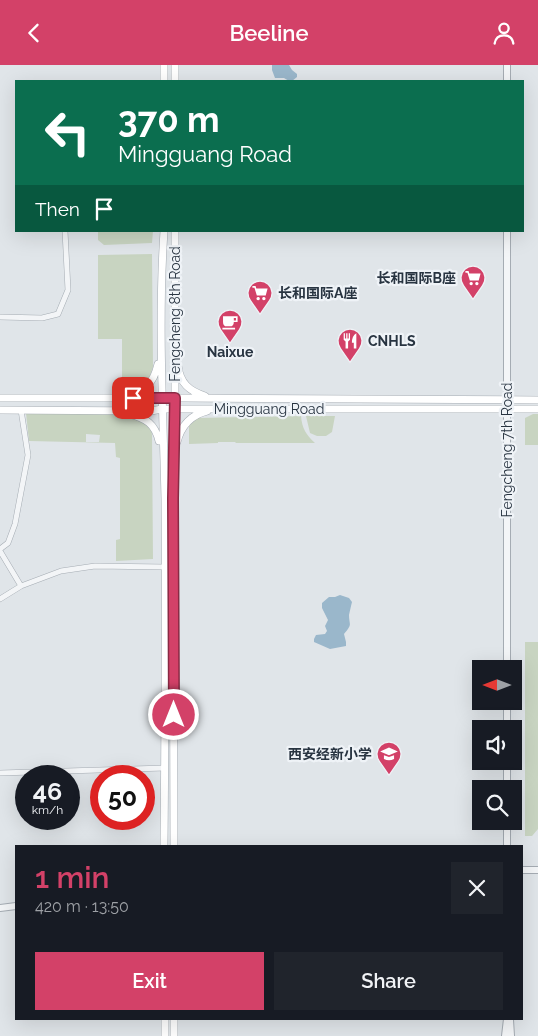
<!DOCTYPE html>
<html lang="en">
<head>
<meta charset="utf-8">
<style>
	:root { --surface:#171b24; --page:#20242c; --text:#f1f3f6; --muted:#9ea1a6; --accent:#d34168 }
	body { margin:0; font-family:Raleway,"Noto Sans SC",sans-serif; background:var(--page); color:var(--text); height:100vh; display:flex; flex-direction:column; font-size:19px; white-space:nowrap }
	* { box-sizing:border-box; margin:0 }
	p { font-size:16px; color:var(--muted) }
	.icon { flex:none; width:28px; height:28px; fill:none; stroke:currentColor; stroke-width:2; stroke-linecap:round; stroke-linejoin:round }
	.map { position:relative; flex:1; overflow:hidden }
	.panel { position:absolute; left:15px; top:780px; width:508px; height:175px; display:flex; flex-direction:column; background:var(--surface); border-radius:0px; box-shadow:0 5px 20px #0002 }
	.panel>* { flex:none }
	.top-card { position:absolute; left:15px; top:15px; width:509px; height:152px; border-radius:0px; box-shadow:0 5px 20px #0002; background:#0b6e4f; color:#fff; overflow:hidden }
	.needle { width:32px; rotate:270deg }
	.tools { position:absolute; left:472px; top:595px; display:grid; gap:10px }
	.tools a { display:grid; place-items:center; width:50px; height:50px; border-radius:0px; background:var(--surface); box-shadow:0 5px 20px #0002; font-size:25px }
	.speed { position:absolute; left:15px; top:700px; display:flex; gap:10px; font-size:25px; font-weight:700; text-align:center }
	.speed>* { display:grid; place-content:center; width:65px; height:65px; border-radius:50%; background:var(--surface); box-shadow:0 5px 20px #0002; line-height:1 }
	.speed small { font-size:12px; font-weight:400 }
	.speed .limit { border:8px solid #d22; background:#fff; color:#111 }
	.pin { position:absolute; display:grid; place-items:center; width:42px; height:42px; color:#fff; margin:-21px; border-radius:10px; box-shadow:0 2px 8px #0006 }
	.me { position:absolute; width:55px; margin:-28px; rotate:0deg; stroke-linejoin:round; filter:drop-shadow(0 0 4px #0008) }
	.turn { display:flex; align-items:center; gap:18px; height:105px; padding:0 20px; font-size:22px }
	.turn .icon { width:65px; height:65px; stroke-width:2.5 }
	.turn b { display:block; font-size:35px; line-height:42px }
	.then { display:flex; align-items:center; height:48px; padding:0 20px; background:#0003; gap:10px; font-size:19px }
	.round { display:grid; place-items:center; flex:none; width:52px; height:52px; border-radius:0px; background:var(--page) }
	.overview { display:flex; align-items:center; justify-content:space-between; height:85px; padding:0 20px }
	h1 { font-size:30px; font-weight:600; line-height:38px; color:var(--accent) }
	.primary-button { display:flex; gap:10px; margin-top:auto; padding:10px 20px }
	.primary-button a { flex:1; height:58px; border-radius:0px; background:var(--accent); color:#fff; font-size:20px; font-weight:600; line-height:58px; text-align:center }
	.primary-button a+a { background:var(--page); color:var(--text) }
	header { display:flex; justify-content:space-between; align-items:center; height:65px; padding:0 20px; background:var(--accent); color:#fff; font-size:22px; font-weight:600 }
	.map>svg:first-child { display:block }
	.green { fill:#c8d4c1; fill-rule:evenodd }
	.water { fill:#9ab7cb }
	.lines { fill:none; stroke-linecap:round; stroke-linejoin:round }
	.minor-casing { stroke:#a5acb3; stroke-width:6 }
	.tertiary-casing { stroke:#a5acb3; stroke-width:8 }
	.secondary-casing { stroke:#a5acb3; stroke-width:8 }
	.minor { stroke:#f3f5f7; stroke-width:5 }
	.tertiary { stroke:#f3f5f7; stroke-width:6 }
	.secondary { stroke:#fff; stroke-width:7 }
	.route-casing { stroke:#892a44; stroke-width:12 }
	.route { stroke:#d34168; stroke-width:9 }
	.labels { text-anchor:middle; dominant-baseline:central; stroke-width:4.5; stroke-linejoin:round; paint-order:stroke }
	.poi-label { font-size:14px; font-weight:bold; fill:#283441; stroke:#eff3f7; text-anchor:end }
	.street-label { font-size:14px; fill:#283441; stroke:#eff3f7 }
</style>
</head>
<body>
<header><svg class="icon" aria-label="back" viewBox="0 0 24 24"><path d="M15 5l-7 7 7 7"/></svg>Beeline<svg class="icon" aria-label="person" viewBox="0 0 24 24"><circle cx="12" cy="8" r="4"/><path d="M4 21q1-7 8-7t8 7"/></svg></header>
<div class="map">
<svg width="538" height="971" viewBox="0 0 538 971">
	<rect width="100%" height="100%" fill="#e0e5e9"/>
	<!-- green -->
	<path class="green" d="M98,166h55l-1,12 -48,2 -6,-5z
		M152,189l1,113 -4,11 -11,3 -16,1v-43h-24v-84z
		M26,348h106l19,10 1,13 1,123 -37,2v-21l4,-1v-81l-4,-1 -1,-14 -86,-2zM86,369l14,1 -1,7h-13z
		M533,349h5v31h-13v-27z
		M301,351c1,12 5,19 14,27h-79l-1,-1h-17v1l-29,1v-18l5,-6 4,-2z
		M306,351h29l-3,16 -6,4h-9l-7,-3z
		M525,577h13v187l-6,7h-7z"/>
	<!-- water -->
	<path class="water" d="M272,0h17l3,5 5,4v3l-5,4h-3l-5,-3h-9l-3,-8z
		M340,530l9,3 3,4c-1,4 -2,8 -3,13 0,10 4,9 -5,19l2,8v4l-16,3 -16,-7v-3l2,-4 9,-1 2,-3 -2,-5 3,-6 -6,-12v-5l7,-6h6z"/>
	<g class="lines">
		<defs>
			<path id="minor" d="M0,252l42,1 16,-4 10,-24 -3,-59
				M0,484l8,-6 7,-19 13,-69 -7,-45
				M0,486l21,35
				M0,534l21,-13 40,-15 34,-5 70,1
				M0,708l165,-5"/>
			<path id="tertiary" d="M507,16v-16
				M507,166v438
				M507,664v-28
				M507,724v-28
				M507,781v-25
				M521,805h17
				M0,843l16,-2
				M510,955l1,16
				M505,971l2,-17"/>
			<path id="secondary" d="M164,0v16
				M175,16v-16
				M164,166c-6,89 -1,179 1,268 1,116 0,232 -1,347
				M178,301c2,17 11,25 27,30
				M126,330c20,-6 27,-10 32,-31
				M0,333h185l353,2
				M0,345l151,1 11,-2h376
				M129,349c17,4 26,10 30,27
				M177,377c4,-16 14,-27 30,-31
				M174,781l-1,-348 2,-89v-178
				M165,954v17
				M174,971v-17"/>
		</defs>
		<!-- minor casing -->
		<use href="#minor" class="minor-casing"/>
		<!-- tertiary casing -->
		<use href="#tertiary" class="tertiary-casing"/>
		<!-- secondary casing -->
		<use href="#secondary" class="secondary-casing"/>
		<!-- minor -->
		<use href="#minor" class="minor"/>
		<!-- tertiary -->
		<use href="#tertiary" class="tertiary"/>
		<!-- secondary -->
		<use href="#secondary" class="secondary"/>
	</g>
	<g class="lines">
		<defs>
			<path id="route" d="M133,333h42l-2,100 1,217"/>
		</defs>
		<!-- route casing -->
		<use href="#route" class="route-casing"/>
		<!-- route -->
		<use href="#route" class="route"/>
	</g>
	<!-- icons -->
	<defs>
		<symbol id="supermarket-pin" viewBox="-11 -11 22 30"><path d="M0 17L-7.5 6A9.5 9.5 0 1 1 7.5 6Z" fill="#d34168" stroke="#eff3f7"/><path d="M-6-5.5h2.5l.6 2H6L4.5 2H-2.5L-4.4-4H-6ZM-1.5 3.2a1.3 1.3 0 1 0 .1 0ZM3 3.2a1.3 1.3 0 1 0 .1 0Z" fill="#fff"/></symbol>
		<symbol id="cafe-pin" viewBox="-11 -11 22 30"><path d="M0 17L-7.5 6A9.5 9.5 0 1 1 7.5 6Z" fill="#d34168" stroke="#eff3f7"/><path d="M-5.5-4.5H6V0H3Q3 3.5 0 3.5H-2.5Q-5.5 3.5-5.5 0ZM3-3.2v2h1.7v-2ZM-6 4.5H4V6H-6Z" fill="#fff"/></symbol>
		<symbol id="restaurant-pin" viewBox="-11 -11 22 30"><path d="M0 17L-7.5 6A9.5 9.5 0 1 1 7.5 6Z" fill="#d34168" stroke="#eff3f7"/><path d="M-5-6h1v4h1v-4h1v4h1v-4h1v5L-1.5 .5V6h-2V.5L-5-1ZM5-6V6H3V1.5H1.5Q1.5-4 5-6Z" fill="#fff"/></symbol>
		<symbol id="school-pin" viewBox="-11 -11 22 30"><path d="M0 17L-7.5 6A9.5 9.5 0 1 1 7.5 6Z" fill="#d34168" stroke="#eff3f7"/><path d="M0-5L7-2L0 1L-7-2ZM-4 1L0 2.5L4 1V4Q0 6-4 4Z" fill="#fff"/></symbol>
	</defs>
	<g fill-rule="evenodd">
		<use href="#supermarket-pin" x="459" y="199" width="28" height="38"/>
		<use href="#supermarket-pin" x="246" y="214" width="28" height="38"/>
		<use href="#cafe-pin" x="216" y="243" width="28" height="38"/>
		<use href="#restaurant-pin" x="336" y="262" width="28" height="38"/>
		<use href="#school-pin" x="375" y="675" width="28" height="38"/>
	</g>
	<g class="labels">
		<!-- poi labels -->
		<g class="poi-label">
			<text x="456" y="213">长和国际B座</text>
			<text x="278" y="228" text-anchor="start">长和国际A座</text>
			<text x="368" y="276" text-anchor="start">CNHLS</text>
			<text x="230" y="287" text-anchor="middle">Naixue</text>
			<text x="372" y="689">西安经新小学</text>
		</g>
		<!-- street labels -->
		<g class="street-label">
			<text transform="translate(175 249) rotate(-90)">Fengcheng 8th Road</text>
			<text x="269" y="344">Mingguang Road</text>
			<text transform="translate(507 385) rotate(-90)">Fengcheng 7th Road</text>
		</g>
	</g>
</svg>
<div class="tools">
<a><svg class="needle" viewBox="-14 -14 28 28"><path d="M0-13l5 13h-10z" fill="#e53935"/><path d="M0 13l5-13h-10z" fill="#9ea1a6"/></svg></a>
<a><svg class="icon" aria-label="sound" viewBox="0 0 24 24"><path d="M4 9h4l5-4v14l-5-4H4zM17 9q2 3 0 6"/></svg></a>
<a><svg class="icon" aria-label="search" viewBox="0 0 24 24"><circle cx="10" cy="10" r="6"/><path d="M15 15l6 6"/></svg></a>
</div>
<div class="speed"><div>46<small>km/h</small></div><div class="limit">50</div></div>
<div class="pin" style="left:133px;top:333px;background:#d93025"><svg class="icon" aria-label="arrive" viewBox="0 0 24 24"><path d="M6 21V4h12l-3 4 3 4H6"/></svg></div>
<svg class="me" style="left:174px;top:650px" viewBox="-20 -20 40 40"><circle r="17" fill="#d34168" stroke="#fff" stroke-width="3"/><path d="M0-11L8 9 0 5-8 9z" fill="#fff"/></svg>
<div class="top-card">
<div class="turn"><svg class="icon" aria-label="left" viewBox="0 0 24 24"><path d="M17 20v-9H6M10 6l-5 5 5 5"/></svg><div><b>370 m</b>Mingguang Road</div></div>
<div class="then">Then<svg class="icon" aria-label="arrive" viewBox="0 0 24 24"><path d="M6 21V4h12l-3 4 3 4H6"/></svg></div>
</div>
<section class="panel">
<div class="overview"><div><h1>1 min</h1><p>420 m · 13:50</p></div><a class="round"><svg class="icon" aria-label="close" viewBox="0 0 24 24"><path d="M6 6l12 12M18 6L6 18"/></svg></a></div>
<div class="primary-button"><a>Exit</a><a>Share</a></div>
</section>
</div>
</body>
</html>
